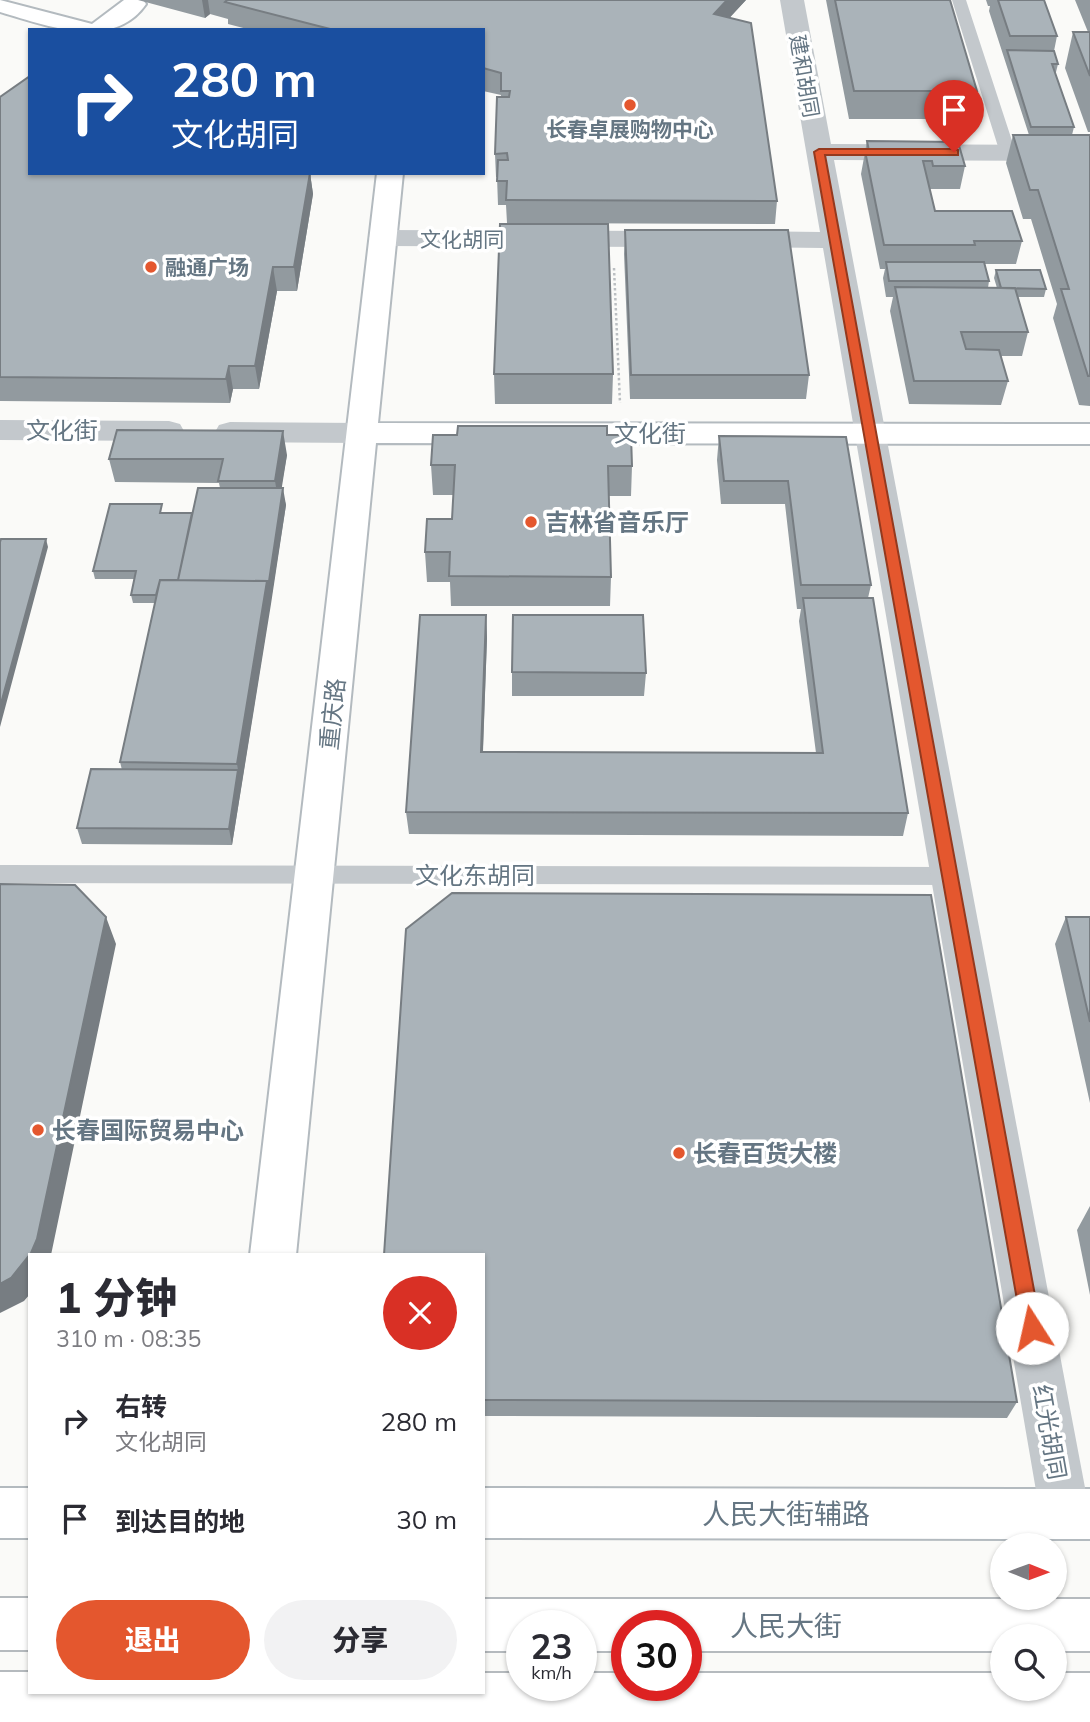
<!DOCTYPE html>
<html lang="zh">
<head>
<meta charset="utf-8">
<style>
	:root { --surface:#fff; --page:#f2f2f3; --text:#2b2b33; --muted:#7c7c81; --accent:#e4572e }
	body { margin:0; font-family:Mulish,"Noto Sans SC",sans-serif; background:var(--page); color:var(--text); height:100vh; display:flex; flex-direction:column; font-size:26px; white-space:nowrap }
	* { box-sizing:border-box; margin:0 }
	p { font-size:23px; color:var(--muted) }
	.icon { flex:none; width:38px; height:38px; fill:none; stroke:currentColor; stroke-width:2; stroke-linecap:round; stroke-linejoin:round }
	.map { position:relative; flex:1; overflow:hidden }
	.panel { position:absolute; left:28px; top:1253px; width:457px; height:441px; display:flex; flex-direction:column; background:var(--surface); border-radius:0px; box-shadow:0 2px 5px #0004 }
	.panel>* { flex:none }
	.banner { position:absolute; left:28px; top:28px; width:457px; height:147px; border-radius:0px; box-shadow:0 2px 5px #0004; background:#1a4fa0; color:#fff; overflow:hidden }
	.needle { width:46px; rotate:91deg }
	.controls { position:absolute; left:990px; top:1533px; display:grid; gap:14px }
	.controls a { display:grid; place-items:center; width:77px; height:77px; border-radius:50%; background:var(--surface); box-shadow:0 2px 5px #0004; font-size:35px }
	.speed { position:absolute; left:506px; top:1610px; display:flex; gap:14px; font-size:35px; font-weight:700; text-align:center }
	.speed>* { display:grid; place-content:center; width:91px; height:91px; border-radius:50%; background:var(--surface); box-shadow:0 2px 5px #0004; line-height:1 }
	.speed small { font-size:18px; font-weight:400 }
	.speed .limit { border:10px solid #d22; background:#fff; color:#111 }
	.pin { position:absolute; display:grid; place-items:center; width:60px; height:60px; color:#fff; margin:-72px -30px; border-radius:50% 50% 50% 0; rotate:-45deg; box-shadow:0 0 7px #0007 }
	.pin .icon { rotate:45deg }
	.me { position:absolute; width:77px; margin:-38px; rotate:350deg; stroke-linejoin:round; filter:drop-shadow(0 0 5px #0008) }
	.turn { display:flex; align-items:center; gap:24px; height:147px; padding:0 28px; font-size:32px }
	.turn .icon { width:91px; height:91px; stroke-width:2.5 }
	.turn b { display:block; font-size:49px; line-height:60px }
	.round { display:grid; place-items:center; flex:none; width:74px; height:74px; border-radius:37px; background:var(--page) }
	.summary { display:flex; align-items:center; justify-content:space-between; height:119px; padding:0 28px }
	h1 { font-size:42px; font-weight:800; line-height:52px }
	.action { display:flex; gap:14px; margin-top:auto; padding:14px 28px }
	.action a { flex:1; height:80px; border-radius:42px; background:var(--accent); color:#fff; font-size:28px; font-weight:800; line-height:80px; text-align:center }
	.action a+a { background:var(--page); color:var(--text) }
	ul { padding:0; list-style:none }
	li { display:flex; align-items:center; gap:21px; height:98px; padding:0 28px }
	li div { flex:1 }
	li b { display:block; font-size:26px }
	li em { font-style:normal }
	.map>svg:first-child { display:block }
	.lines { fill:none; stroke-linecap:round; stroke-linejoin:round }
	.secondary-casing { stroke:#b3babf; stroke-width:4 }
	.primary-casing { stroke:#b5babe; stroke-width:4 }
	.path { stroke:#bbbfc2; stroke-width:2.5; stroke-dasharray:2.5 2.5; stroke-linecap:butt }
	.lane { fill:#c3c8cc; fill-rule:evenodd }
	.street { fill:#c3c8cc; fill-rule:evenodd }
	.secondary { fill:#fff; fill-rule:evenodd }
	.primary { fill:#fff; fill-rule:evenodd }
	.wall { fill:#929a9f }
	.shaded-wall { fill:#777d82 }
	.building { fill:#aab3b9; stroke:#777d82; stroke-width:2 }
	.route { fill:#e4572e; stroke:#94391e; stroke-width:2 }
	.poi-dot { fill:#e4572e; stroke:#fff; stroke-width:2.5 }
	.labels { text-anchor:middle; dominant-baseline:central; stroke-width:7; stroke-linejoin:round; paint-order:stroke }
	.far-street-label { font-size:21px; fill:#657683; stroke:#fff }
	.far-poi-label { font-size:21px; font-weight:bold; fill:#657683; stroke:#fff }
	.street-label { font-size:24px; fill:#657683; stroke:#fff }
	.poi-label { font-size:24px; font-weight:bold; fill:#657683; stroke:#fff; text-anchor:start }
	.near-street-label { font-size:28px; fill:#657683; stroke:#fff }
</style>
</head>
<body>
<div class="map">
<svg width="1090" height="1722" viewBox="0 0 1090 1722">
	<rect width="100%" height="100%" fill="#fafaf8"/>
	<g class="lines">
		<defs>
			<path id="secondary" d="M0,0l92,24 32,-24h19l3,4c-33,48 -101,21 -146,8z
				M377,173h26l-25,250 712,1v20l-714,-1 -80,812h-46z
				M0,1488h30v50h-30z
				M483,1488l607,1v50l-607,-1z"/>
			<path id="primary" d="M0,1598h30v52h-30z
				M483,1599h607v52h-35v-15h-52v15h-317v-25h-60v25h-45v-25h-59v25h-39z
				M0,1672h30v20h453v-19h39v12h59v-12h45v12h60v-12h317v16h52v-16h35v49h-1090z"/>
		</defs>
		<!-- secondary casing -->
		<use href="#secondary" class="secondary-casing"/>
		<!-- primary casing -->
		<use href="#primary" class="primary-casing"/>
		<!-- path -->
		<path class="path" d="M614,268l6,135"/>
		<!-- lane -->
		<path class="lane" d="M952,0h14l50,153 -3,3h-10l-3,-3z
			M0,865l950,2 8,3 3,6 -3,6 -8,3 -950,-2z"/>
		<!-- street -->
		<path class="street" d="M780,0h24l27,144 259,1v16l-256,-1 256,1354 -7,18 -18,7 -18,-7 -7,-18 -217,-1266 -85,-1 -10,-2 -4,-6 4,-6 10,-2 82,1z
			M383,230l292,1 10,2 4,6 -4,6 -10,2 -292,-1 -10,-2 -4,-6 4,-6z
			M0,420l169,1 11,3 4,7 -4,7 -11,3 -169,-1z
			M230,422l132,1 11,3 4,7 -4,7 -11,3 -132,-1 -11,-3 -4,-7 4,-7z"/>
		<!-- secondary -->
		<use href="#secondary" class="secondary"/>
		<!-- primary -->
		<use href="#primary" class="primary"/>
	</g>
	<!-- wall -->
	<path class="wall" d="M138,0h608l-17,18 48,183 -2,23 -268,-1 -1,-18h-8l-1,-28h-1l-1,-23 6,-59 -18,-4v-61h-232l-23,-6v-5l-18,-5 -5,4z
		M826,0h124l27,91 -6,28h-122z
		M986,0h58l13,36 -3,15 4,13 -2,8h-1l19,55 -2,8h18v271l-11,-1 -26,-87 4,-14 -26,-85h-8l-17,-56 7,-28h16l-40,-124 1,-5h-2z
		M1075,0h15v132h-2l-23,-64 8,-36h15z
		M0,97l30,76h280l3,21 -16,97h-20l-18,98h-26l-3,14 -230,-2z
		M867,141l98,25 -5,23h-30l5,22 87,30 -6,23h-32l5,17 -1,7h9l-3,-10 2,-8 50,19 -2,8h-26l10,35 -6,24h-21l7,25 -7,24 -92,-1 -19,-93 3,-14h-7l-3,-19 2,-9h-5l-19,-95z
		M625,230l184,145 -3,24h-176l-6,-145z
		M494,374h119l-1,30h-117z
		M607,435l25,31 -1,30h-22l2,81 -1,29h-159l-1,-24h-23l-2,-30 27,-33 2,-24h-21l-2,-30z
		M719,436l127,1 25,148 -3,13 40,215 -5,23 -494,-2 -3,-22 80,-197 1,23 -4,114 333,1 -17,-132 2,-12h-4l-12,-105h-64l-4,-44z
		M287,455l-6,33 5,17 -54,340 -150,-1 -5,-16 45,-58 -2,-8 35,-159h-22l-2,-8 3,-16h-39l-2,-8 71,-58h28l28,-25 -1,-5 -104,-1 -6,-23z
		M512,672l134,1 -2,23h-132z
		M1066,917h24v186l-35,-159z
		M1090,1206v89l-13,-65z
		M483,1255l534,147 -10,16 -524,-2z"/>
	<!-- shaded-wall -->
	<path class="shaded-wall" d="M202,0h6l2,14 -5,4z
		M727,0h19l-34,37 2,-23z
		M310,173l3,21 -16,97 -3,-24z
		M273,267l4,24 -18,98 -4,-23z
		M229,366l4,23 -3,14 -4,-24z
		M283,431l4,24 -8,50 -4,-24z
		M283,488l3,17 -15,99 -3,-16z
		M46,539l2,8 -48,180v-20z
		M267,581l4,23 -39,241 -3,-16 9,-59 -1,-6z
		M486,615l1,23 -5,136 -1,-22z
		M106,917l10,27 -65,311h-21z
		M30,1255v39l-6,7 -24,12v-29z"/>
	<!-- building -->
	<path class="building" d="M227,0h500l-13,14 37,9 26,178 -271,-1 1,-19h-10l1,-21h10l-1,-7 -12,1 2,-57h12l1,-6h-9v-18l-18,-5v-38h-149l-109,-28z
		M835,0h115l27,91h-123z
		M998,0h46l13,36h-47z
		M1073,32h17v44z
		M1007,50l47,1 4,13h-6l22,63h-43z
		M30,76v97h280l-16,94h-21l-18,99h-26l-3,13 -226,-2v-280z
		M1013,135h77v241h-2l-27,-87h8l-31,-99h-8z
		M867,141l91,1 7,24h-32l-1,-5h-9l12,50h77l10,30h-48l1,4h-91l-19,-94h4z
		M500,224h108l5,150h-119z
		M625,230h163l21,145h-178z
		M886,262h98l5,19h-100z
		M996,270h44l6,19 -45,-1z
		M895,287l120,1 13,44h-67l5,17 33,1 9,31h-94z
		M458,426h149v9h24l1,31h-24l3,111 -162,-1 1,-24h-25l2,-33h25l3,-54h-24l2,-30h24z
		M117,430l166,1 -8,50h-57l5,-22h-114z
		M719,436l127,1 25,148h-70l-13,-104h-64z
		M198,488h85l-15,100 -1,-7 -89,-1z
		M110,504h52l-2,9h32l-14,67h-18l-4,15h-25l5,-24h-43z
		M1,539h45l-46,168v-165z
		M160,580l107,1 -30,183 -117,-2z
		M803,598h70l35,215 -502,-1 14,-197h66l-5,137 342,1z
		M513,615h130l3,58 -134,-1z
		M91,769l147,1 -9,59 -152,-1z
		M0,884l75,1 31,32 -69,322 -6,14 -20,25 -11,6z
		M452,893l479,2 86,507 -534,-2v-145h-99l22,-326z
		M1066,917h24v105z"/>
	<!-- route -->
	<path class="route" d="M954,149l4,1v5h-133l216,1173 -3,6 -6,3 -7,-3 -3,-6 -208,-1176 5,-3z"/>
	<!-- markers -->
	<g class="poi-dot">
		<circle cx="630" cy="105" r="7"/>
		<circle cx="151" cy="267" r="7"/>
		<circle cx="531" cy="522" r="7"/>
		<circle cx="38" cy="1130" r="7"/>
		<circle cx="679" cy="1153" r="7"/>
	</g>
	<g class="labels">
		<!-- far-street labels -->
		<g class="far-street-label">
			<text transform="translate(805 76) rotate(80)">建和胡同</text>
			<text x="462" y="239">文化胡同</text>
		</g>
		<!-- far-poi labels -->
		<g class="far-poi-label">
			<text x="630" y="129">长春卓展购物中心</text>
			<text x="165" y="267" text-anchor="start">融通广场</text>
		</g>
		<!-- street labels -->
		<g class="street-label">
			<text x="62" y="430">文化街</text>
			<text x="650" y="433">文化街</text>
			<text transform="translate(332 714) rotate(-84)">重庆路</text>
			<text x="475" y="875">文化东胡同</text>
			<text transform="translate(1050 1432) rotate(80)">红光胡同</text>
		</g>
		<!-- poi labels -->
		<g class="poi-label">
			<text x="545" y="522">吉林省音乐厅</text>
			<text x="52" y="1130">长春国际贸易中心</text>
			<text x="693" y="1153">长春百货大楼</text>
		</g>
		<!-- near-street labels -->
		<g class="near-street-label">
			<text x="786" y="1513">人民大街辅路</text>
			<text x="786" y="1625">人民大街</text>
		</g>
	</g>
</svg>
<div class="controls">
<a><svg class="needle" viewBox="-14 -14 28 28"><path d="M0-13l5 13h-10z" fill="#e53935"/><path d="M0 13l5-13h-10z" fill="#7c7c81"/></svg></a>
<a><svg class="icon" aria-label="search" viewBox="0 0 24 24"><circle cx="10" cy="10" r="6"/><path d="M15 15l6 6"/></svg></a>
</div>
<div class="speed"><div>23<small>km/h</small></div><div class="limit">30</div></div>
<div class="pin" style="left:954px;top:152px;background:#d93025"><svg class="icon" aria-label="arrive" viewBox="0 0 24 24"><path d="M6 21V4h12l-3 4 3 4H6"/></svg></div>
<svg class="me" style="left:1032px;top:1328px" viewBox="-20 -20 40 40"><circle r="19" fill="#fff"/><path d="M0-13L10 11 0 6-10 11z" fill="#e4572e"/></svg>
<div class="banner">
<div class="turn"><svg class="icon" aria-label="right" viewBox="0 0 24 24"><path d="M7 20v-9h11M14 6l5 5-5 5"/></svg><div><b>280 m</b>文化胡同</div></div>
</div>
<section class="panel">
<div class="summary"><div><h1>1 分钟</h1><p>310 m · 08:35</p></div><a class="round" style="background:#d93025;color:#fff"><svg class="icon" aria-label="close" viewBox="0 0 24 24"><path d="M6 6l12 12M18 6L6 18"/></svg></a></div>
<ul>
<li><svg class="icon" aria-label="right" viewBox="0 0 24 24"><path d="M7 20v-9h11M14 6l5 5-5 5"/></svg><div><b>右转</b><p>文化胡同</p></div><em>280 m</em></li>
<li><svg class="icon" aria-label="arrive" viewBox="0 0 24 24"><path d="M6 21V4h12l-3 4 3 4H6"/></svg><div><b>到达目的地</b></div><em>30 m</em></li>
</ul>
<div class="action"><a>退出</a><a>分享</a></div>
</section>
</div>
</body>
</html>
